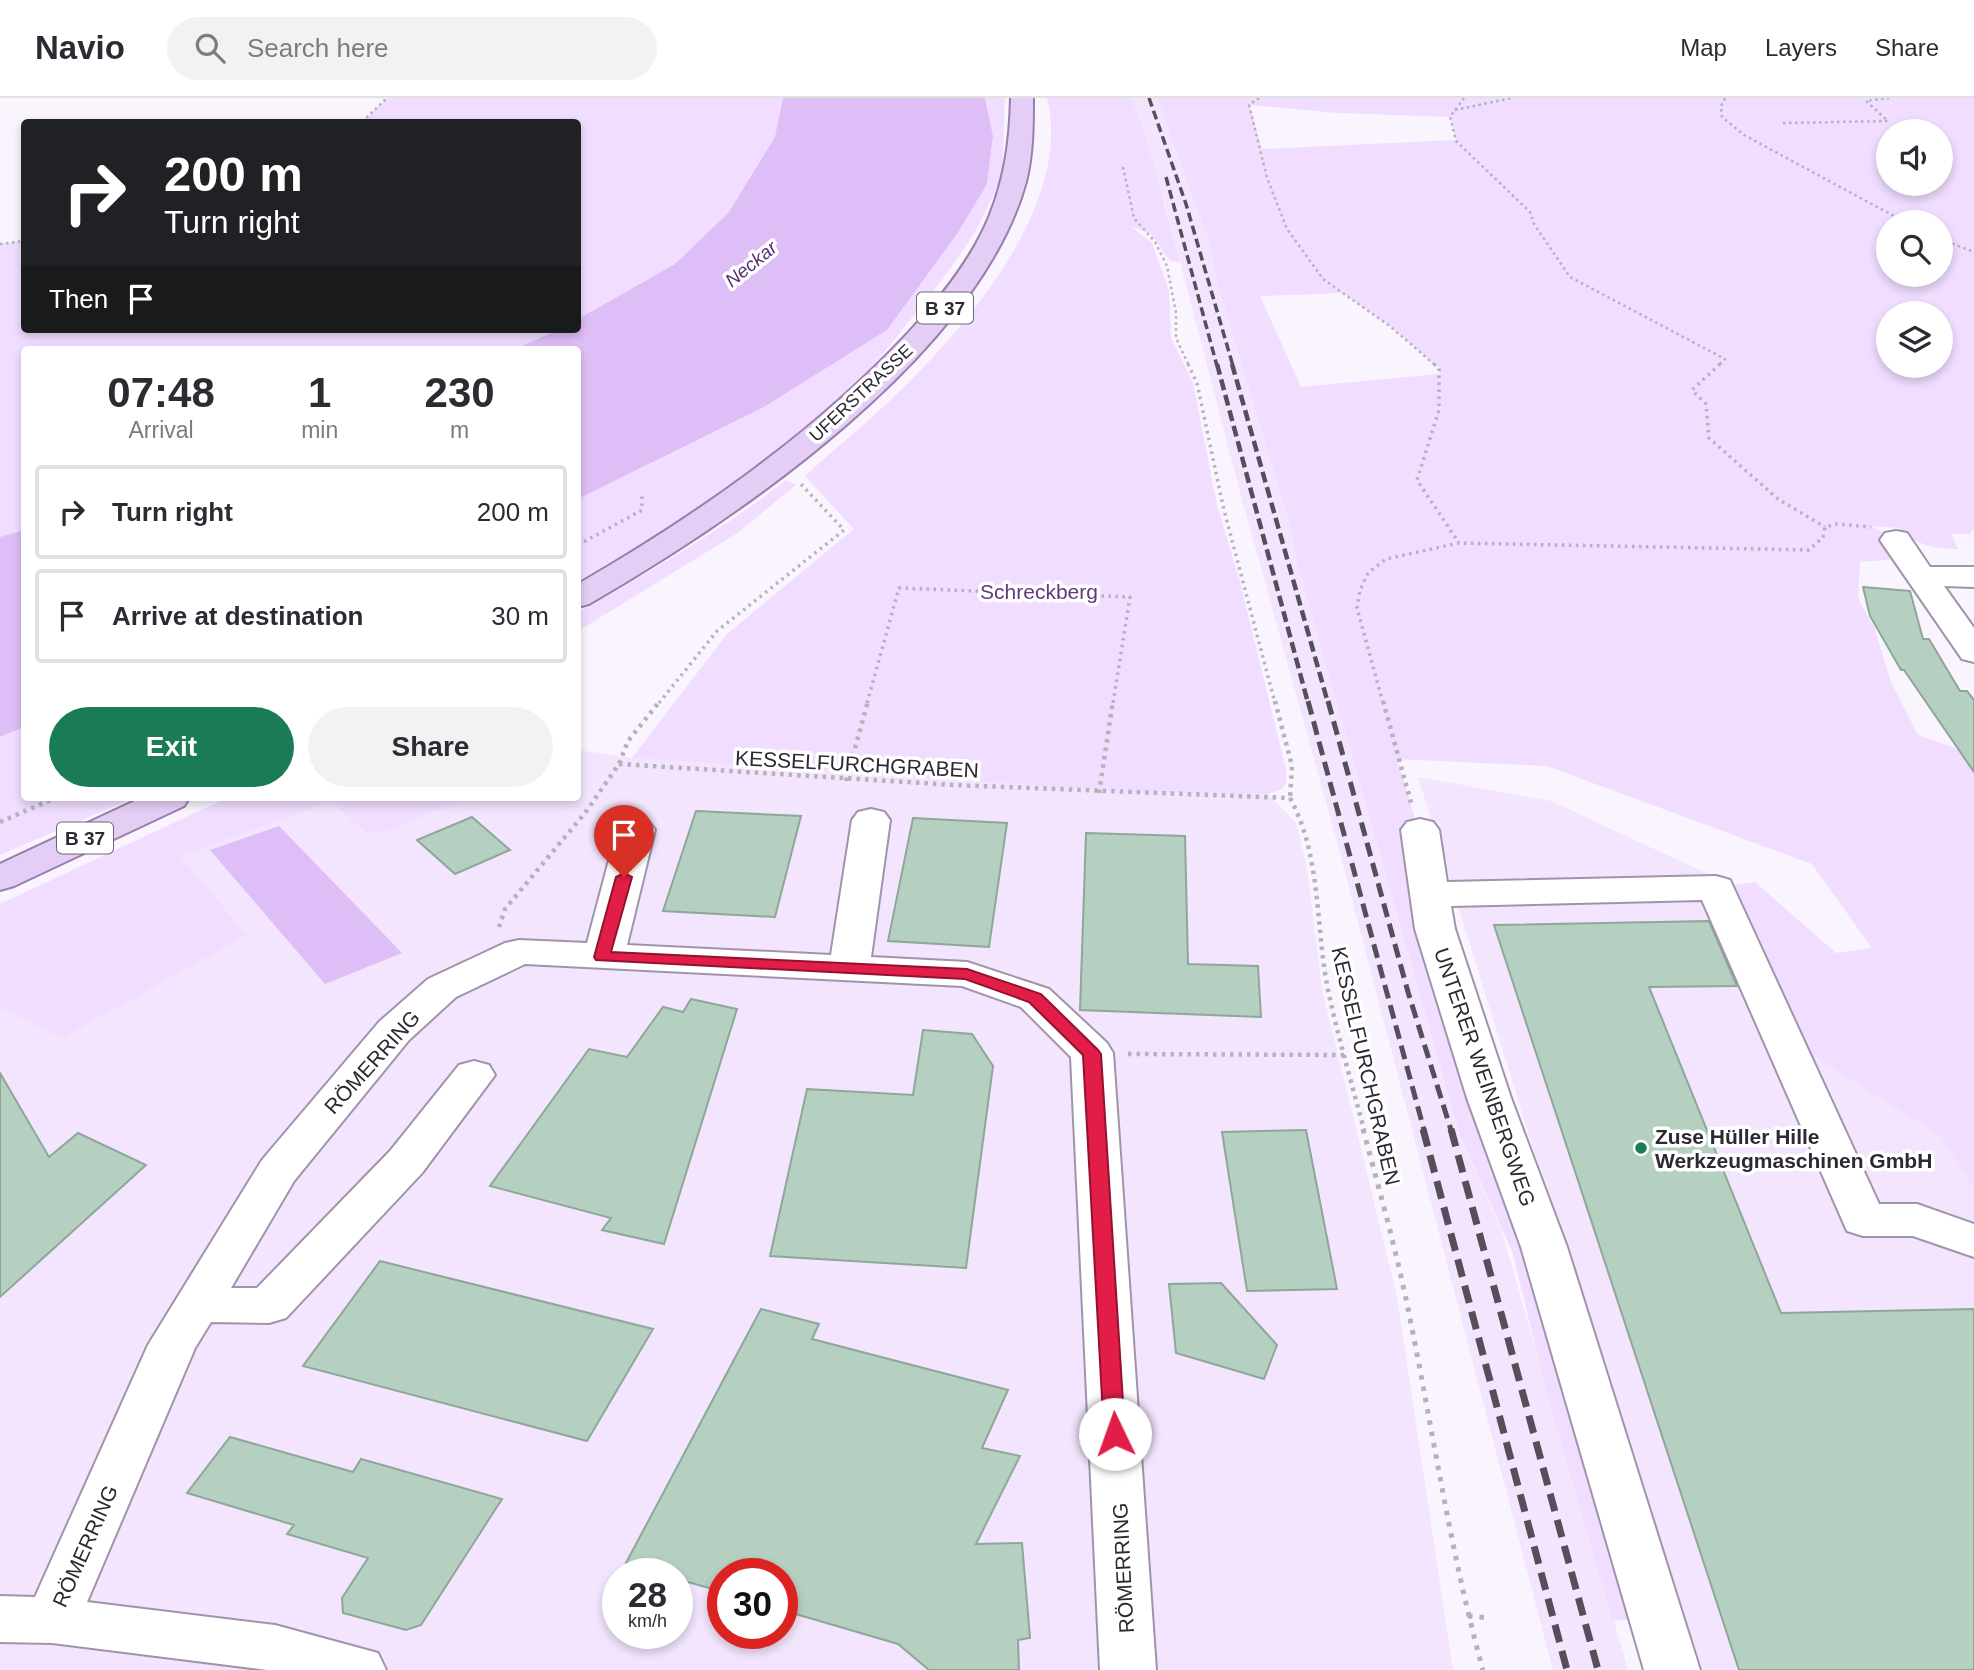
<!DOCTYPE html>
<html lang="en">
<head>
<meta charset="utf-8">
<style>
	:root { --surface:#fff; --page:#f2f2f3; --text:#2b2b33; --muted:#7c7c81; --line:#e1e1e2; --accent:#197c54 }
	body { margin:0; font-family:Helvetica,sans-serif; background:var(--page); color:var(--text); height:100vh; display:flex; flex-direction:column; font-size:26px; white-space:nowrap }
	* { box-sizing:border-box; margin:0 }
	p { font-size:23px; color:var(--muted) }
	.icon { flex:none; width:38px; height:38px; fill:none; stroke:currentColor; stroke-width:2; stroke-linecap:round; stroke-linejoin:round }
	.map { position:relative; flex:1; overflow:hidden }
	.panel { position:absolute; left:21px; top:248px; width:560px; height:455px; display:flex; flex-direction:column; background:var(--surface); border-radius:7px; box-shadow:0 4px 10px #0003 }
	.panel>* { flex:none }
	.top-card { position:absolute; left:21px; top:21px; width:560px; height:214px; border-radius:7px; box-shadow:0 4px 10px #0003; background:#202124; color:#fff; overflow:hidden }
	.fabs { position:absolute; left:1876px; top:21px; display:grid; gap:14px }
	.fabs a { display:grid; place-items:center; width:77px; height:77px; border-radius:50%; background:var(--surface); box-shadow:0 4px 10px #0003; font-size:35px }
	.speed { position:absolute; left:602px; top:1460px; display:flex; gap:14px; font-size:35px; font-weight:700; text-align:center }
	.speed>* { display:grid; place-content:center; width:91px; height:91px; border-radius:50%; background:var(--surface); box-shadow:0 4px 10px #0003; line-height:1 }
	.speed small { font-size:18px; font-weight:400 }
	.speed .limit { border:10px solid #d22; background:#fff; color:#111 }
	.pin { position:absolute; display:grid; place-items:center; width:60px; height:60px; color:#fff; margin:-72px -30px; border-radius:50% 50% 50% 0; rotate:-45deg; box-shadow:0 0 7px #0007 }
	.pin .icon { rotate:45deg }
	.me { position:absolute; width:77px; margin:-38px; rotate:357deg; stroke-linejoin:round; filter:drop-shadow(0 0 5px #0008) }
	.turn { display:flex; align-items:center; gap:24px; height:147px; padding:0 28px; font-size:32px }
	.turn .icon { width:91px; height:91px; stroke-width:2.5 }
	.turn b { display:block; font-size:49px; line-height:60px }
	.then { display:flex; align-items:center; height:66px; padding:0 28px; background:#0003; gap:14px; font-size:26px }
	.eta { display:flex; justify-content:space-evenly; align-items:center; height:119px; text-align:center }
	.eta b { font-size:42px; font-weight:800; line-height:49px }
	.primary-button { display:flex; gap:14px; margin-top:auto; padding:14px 28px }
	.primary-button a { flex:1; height:80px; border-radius:42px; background:var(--accent); color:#fff; font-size:28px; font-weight:800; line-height:80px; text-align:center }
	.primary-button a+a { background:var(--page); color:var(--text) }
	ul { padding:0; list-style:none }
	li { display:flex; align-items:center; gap:21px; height:94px; margin:0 14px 10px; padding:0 14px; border:4px solid var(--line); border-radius:7px }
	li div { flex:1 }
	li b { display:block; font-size:26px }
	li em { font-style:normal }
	header { display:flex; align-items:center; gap:42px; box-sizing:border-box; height:98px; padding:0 35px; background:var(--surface); border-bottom:2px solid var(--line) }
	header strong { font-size:33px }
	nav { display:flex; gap:38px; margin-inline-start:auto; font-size:24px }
	.search { width:490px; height:63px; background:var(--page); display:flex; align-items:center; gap:18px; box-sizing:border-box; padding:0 24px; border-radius:38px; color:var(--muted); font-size:26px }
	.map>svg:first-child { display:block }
	.built { fill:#f2e5fd; fill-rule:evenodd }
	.green { fill:#f0ddff; fill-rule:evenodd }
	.water { fill:#debef6 }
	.building { fill:#b5cfc0; stroke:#8ea799; stroke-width:2 }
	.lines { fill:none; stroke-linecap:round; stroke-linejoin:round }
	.minor-casing { stroke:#a094aa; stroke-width:4 }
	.major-casing { stroke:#997fac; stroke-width:4 }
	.path-far3 { stroke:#b6b1ba; stroke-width:2.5; stroke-dasharray:2.5 3.5; stroke-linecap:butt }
	.path-far2 { stroke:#b6b1ba; stroke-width:3.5; stroke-dasharray:2.5 4.5; stroke-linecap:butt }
	.path-far1 { stroke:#b6b1ba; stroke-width:4.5; stroke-dasharray:3.5 5; stroke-linecap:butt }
	.path { stroke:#b6b1ba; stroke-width:5; stroke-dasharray:4.5 7; stroke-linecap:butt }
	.minor { fill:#fff; fill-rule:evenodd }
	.major { fill:#e5cef5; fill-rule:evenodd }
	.rail-far3 { stroke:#544f58; stroke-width:3.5; stroke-dasharray:9 4.5; stroke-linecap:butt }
	.rail-far2 { stroke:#544f58; stroke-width:4.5; stroke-dasharray:11 5; stroke-linecap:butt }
	.rail-far1 { stroke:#544f58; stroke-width:5; stroke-dasharray:14 7; stroke-linecap:butt }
	.rail { stroke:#544f58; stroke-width:7; stroke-dasharray:18 9; stroke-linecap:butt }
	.route { fill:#e11d48; stroke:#92132f; stroke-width:2 }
	.poi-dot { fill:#197c54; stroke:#fff; stroke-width:2.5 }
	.labels { text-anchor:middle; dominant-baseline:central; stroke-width:7; stroke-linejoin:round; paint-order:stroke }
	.far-street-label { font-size:18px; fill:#2d2831; stroke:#fff }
	.far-water-label { font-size:19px; font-style:italic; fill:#583072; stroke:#fff }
	.shield { fill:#fff; stroke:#6c686f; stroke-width:2 }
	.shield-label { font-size:19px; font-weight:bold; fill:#2d2831 }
	.park-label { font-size:21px; fill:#60387b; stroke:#fff }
	.street-label { font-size:21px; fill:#2d2831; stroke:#fff }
	.poi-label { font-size:21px; font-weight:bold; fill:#2d2831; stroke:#fff; text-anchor:start }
</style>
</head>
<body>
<header>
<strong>Navio</strong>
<div class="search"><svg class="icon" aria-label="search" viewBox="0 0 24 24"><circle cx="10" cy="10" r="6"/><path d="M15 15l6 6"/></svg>Search here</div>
<nav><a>Map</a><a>Layers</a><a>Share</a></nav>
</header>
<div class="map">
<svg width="1974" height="1572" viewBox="0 0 1974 1572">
	<rect width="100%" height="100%" fill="#f9f4fe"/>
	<!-- built -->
	<path class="built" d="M1131,0h26l55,152 5,32 72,240 10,48 159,563 43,96 127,441h-75l-217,-832 -96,-346 -75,-288z
		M578,652l54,8 499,34 137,2 28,29 11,45 15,121 75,308 56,373h-1453v-755l260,-117h318zM618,1475h59v60h-59zM723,1475h59v60h-59z
		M1418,679l133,24 202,94 26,76 195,-9v708h-279z"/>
	<!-- green -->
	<path class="green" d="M387,0h396l-7,39 -47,75 -54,52 -97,55v-197h-216z
		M985,0h20l-3,79 -26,54 -31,45 -63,79 -27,30 -63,59 -104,72 -110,65v-82l186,-92 123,-77 70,-96 30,-50 6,-48z
		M1047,0h84l14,36 35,128 -10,-1 -20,-28 -19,-6 21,16 17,48 2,47 22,45 24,122 23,77 46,187v14l-4,6 -14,5 -137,-2 -499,-34 95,-124 127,-105 -49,-53c25,-23 51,-44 76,-67 75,-69 194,-201 166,-311z
		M1157,0h817v430l-4,6h-19l7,15c-27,-1 -39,-3 -59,-21l-28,-2 25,14 12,18 -48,4 -2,37 16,28 17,55 27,53 56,20v434l-33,-53 -159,-100 -66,-148 39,-6 81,71 36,-5 -60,-84 -265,-98 -150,-7 259,858 -43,4 -65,-224 -36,-146 -53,-117 -160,-564 -10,-48 -72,-240 -5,-32zM1250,7l88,8 112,4 6,23 -194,9zM1888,33h53v53h-53zM1888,124h53v53h-53zM1343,195l48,34 48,41v6l-138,13 -41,-91zM1888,215h53v53h-53z
		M24,143v88h536l-48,21h-488v180l-24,7v-293z
		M786,382l10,5 -60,49 -158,97v-18c71,-41 143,-82 208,-133z
		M24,629v71h109l-133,57v-118z
		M227,700h239l-77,33 -24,1 -34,-31 -151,55 67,79 -185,103 -62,-31v-103z"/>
	<!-- water -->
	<path class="water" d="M783,0h202l8,38 -6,48 -30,50 -70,96 -123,77 -186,92v-149h-66l48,-21h18v-10l97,-55 54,-52 46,-75z
		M24,432v197l-24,10v-200z
		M279,728l123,127 -77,31 -115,-134z"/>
	<!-- building -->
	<path class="building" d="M1863,489l47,4 13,48h6l31,52h7l7,9v72l-70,-102h-3l-31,-54z
		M696,713l105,5 -26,101 -112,-6z
		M472,719l38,33 -55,24 -38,-34z
		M913,720l94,5 -18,124 -101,-6z
		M1086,735l99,3 3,128 70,2 3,51 -181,-7z
		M1709,823l28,65 -88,1 132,326 193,-4v361h-235l-245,-745z
		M691,901l46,10 -73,235 -62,-14 9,-12 -121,-32 99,-137 38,8 36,-50 20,5z
		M923,932l49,4 21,32 -27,202 -196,-12 37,-167 106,6z
		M0,975l49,84 29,-24 68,32 -146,132z
		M1306,1032l31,159 -90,2 -25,-159z
		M380,1163l273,68 -66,112 -284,-75z
		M1221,1185l56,62 -13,34 -88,-26 -7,-69z
		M761,1211l58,15 -7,15 196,51 -26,58 38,8 -44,88 46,-1 8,95 -12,2 1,30h-90l-31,-26 -116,-34v-37h-59v19l-46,-13v-6h-18l-33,-10z
		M230,1339l123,35 8,-13 141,40 -81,126 -15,5 -63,-17 -1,-15 26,-40 -81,-24 7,-9 -107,-32z"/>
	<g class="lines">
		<defs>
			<path id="minor" d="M1896,433l11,2 23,34h44v20l-30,-1 30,42v34l-12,-3 -82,-119 5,-7z
				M871,711l13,3 6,8 -19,137 96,5 82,27 58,54 6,10 43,617h-56l-29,-613 -50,-50 -59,-21 -437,-22 -69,33 -47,43 -115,141 -63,107h26l133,-137 69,-86 15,-4 15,4 6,10 -73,98 -136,145 -17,5 -58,-1 -16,26 -108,254 188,23 103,28 8,17h-119l-215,-27 -52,-1v-46l35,1 113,-252 114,-185 117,-138 49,-43 77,-36 14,-3 68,3 30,-113 6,-8 13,-3 13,3 6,8 -28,115 204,10 21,-135 6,-8z
				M1420,721l13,3 6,8 8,52 269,-6 14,4 149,324h38l57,20v33l-61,-21h-50l-16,-5 -145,-331 -251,6 4,23 56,169 56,149 133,423h-56l-123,-423 -54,-149 -52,-169 -14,-99 6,-8z"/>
			<path id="major" d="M1011,0h22c0,28 0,56 -7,84 -48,173 -288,336 -437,422l-11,3v-23c119,-69 234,-149 329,-250 32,-34 64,-73 82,-117 16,-39 21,-77 22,-119z
				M141,700h48l-5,8 -170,80 -14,4v-26z"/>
		</defs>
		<!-- minor casing -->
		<use href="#minor" class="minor-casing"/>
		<!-- major casing -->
		<use href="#major" class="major-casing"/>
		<!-- path-far3 -->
		<path class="path-far3" d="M1259,0l-10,7 18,73 20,51 36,50 68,48 45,39
			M1464,0l-14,19 6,24 74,71 4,12 36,53 155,82 -7,7
			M1725,0l-4,8 1,11 22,18 161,87
			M1455,12l57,-12
			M362,24l25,-24
			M1783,25l105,-2 -22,-20 23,-3
			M1123,69l11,51 21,24 12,24 9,47v25l13,28
			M1941,141l33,13
			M0,146l24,-3"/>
		<!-- path-far2 -->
		<path class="path-far2" d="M1188,266l9,19 26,123 52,197
			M1434,266l5,4v42l-22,70 42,63
			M1720,266l-28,26 14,14 3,34 69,61 47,28
			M578,447l64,-35v-18
			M659,605l58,-72 127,-101 -45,-48
			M867,605l32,-115 231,9 -17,106
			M1383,605l-26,-95 3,-18 8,-17 18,-14 73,-16 350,7 14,-13 2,-10 12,-3 34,3"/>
		<!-- path-far1 -->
		<path class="path-far1" d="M1275,603l17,65 -2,32
			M1383,603l29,105
			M619,666l335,21 336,13
			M846,683l22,-80
			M1099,695l14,-92
			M1290,700c32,59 25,128 38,192 10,47 24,94 36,140
			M0,724l55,-24
			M499,829l6,-18 80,-96 34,-49 9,-23 32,-40
			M1128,956l216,1"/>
		<!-- path -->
		<path class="path" d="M1363,1031c15,56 31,113 43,170 26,124 43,249 77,371
			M1468,1518l22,2"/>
		<!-- minor -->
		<use href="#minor" class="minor"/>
		<!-- major -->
		<use href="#major" class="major"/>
		<!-- rail-far3 -->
		<path class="rail-far3" d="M1149,0l37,106 47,162
			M1166,79l51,189"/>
		<!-- rail-far2 -->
		<path class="rail-far2" d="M1217,266l91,339
			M1232,266l96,339"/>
		<!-- rail-far1 -->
		<path class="rail-far1" d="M1308,603l116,429
			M1328,603l80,291 43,138"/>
		<!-- rail -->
		<path class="rail" d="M1423,1031l144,541
			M1451,1031l147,541"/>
	</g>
	<!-- route -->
	<path class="route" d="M624,775l8,4 -21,75 356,17 74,25 57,56 3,4 24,380 -3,5 -7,3 -8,-3 -3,-5 -21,-379 -54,-53 -64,-23 -369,-19 -2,-3 22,-80z"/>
	<!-- markers -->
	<circle class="poi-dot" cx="1641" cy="1050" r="7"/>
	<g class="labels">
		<!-- far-street labels -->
		<g class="far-street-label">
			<text transform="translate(861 295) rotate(-43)">UFERSTRASSE</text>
		</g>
		<!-- far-water labels -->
		<g class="far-water-label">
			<text transform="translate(751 166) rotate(-39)">Neckar</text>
		</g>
		<!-- shield labels -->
		<g class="shield">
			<rect x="917" y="194.5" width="56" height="31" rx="5"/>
			<rect x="57" y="724.5" width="56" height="31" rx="5"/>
		</g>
		<g class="shield-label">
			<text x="945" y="210">B 37</text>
			<text x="85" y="740">B 37</text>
		</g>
		<!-- park labels -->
		<g class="park-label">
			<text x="1039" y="493">Schreckberg</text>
		</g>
		<!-- street labels -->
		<g class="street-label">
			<text transform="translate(857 666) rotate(3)">KESSELFURCHGRABEN</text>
			<text transform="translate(372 964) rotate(-48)">RÖMERRING</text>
			<text transform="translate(1366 968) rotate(77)">KESSELFURCHGRABEN</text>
			<text transform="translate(1485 979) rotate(71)">UNTERER WEINBERGWEG</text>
			<text transform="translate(85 1448) rotate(-66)">RÖMERRING</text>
			<text transform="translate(1123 1470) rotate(-93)">RÖMERRING</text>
		</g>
		<!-- poi labels -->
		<g class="poi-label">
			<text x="1655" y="1038">Zuse Hüller Hille<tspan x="1655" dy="24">Werkzeugmaschinen GmbH</tspan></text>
		</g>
	</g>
</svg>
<div class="fabs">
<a><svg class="icon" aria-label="sound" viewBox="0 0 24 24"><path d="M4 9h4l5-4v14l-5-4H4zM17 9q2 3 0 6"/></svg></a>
<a><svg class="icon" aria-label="search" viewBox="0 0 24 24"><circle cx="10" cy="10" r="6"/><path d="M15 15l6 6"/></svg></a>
<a><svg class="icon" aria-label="layers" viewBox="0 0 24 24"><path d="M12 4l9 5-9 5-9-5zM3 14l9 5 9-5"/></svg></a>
</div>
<div class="speed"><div>28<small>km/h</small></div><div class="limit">30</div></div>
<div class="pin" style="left:624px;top:779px;background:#d93025"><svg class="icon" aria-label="arrive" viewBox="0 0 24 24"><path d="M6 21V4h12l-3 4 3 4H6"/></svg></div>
<svg class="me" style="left:1115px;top:1336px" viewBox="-20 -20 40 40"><circle r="19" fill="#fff"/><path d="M0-13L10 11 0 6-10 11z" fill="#e11d48"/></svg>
<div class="top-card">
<div class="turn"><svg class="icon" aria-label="right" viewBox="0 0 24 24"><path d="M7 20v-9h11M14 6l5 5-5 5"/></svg><div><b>200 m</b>Turn right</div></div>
<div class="then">Then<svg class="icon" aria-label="arrive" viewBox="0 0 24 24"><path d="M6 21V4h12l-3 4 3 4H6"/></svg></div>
</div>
<section class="panel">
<div class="eta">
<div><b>07:48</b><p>Arrival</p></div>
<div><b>1</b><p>min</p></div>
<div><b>230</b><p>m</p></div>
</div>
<ul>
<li><svg class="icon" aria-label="right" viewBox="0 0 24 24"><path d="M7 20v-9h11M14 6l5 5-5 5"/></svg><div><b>Turn right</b></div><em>200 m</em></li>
<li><svg class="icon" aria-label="arrive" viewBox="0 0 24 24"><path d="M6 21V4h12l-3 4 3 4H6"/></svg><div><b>Arrive at destination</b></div><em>30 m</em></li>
</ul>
<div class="primary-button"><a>Exit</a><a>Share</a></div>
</section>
</div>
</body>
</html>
